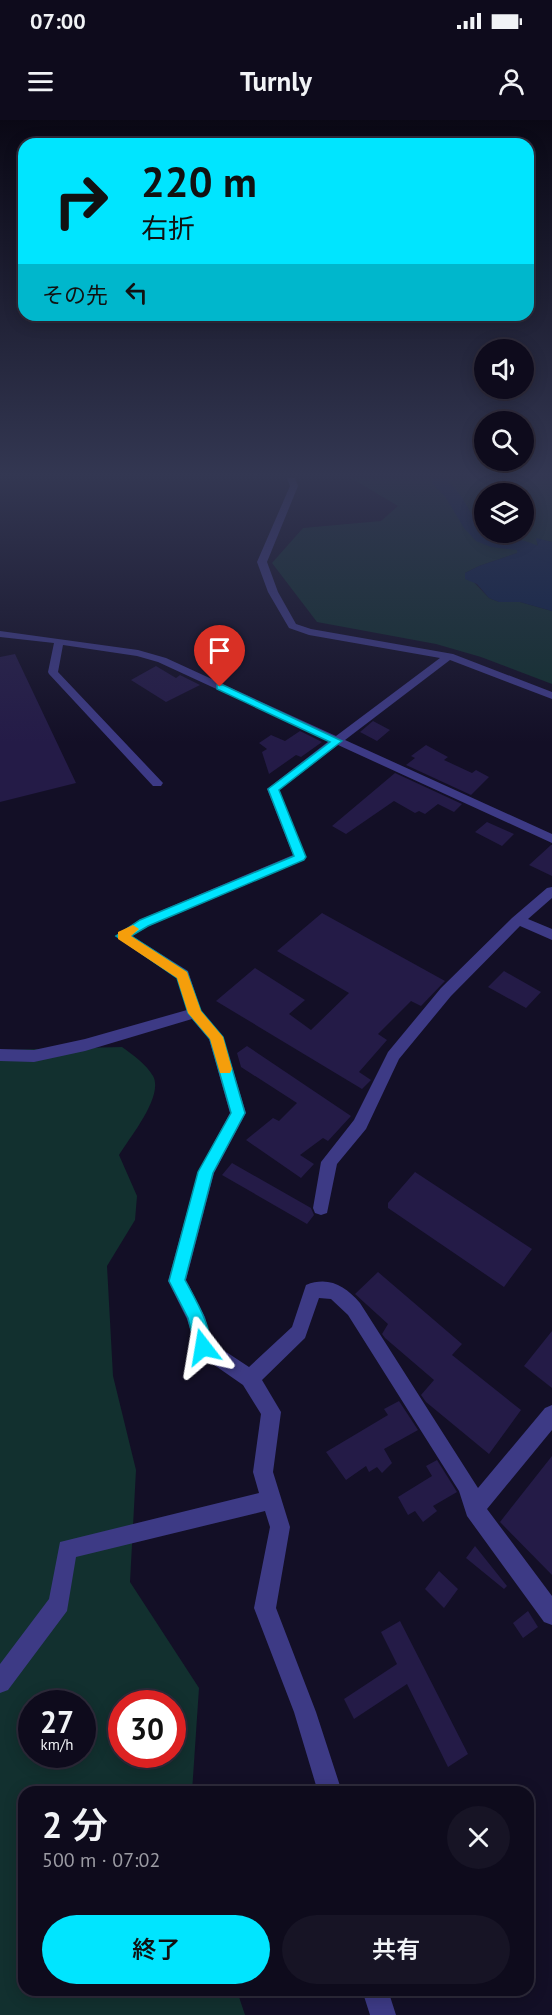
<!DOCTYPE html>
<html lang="ja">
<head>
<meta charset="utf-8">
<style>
	:root { --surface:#0e0b1c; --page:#171425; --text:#f1f3f6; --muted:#9b9ba3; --line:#2e2b3b; --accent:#00e5ff }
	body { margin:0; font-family:"PT Sans","Noto Sans JP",sans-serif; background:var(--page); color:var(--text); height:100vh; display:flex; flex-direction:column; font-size:22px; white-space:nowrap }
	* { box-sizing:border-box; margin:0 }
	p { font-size:20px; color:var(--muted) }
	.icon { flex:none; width:33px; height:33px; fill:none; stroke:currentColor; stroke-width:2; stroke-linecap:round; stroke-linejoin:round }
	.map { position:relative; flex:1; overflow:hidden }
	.drawer { position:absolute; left:18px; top:1666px; width:516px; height:210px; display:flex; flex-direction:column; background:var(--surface); border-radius:18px; box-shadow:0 3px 15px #0003,0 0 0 2px var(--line) }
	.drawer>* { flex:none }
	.top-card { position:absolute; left:18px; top:18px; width:516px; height:183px; border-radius:18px; box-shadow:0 3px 15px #0003,0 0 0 2px var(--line); background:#00e5ff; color:#111; overflow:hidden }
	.buttons { position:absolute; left:474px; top:219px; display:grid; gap:12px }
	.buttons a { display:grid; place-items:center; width:60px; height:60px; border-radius:50%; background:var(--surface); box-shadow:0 3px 15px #0003,0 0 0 2px var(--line); font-size:30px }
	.speed { position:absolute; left:18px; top:1570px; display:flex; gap:12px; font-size:30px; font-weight:700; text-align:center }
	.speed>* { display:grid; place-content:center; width:78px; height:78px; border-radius:50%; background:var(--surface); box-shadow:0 3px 15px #0003,0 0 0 2px var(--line); line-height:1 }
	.speed small { font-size:15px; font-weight:400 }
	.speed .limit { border:9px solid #d22; background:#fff; color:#111 }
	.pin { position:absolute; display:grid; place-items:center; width:51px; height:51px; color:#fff; margin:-62px -26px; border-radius:50% 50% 50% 0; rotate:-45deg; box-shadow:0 0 6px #0007 }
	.pin .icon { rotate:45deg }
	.me { position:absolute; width:66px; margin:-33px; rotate:346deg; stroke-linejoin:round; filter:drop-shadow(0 0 4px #0008) }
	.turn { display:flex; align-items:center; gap:21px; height:126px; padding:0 24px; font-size:27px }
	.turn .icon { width:78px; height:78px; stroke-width:2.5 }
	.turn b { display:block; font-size:42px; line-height:51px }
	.then { display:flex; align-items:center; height:57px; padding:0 24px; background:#0003; gap:12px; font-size:22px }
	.round { display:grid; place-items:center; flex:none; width:63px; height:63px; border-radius:32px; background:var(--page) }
	.overview { display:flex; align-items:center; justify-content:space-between; height:102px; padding:0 24px }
	h1 { font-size:36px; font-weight:600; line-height:45px }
	.cta { display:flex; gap:12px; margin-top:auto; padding:12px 24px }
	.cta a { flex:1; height:69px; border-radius:36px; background:var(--accent); color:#111; font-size:24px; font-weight:600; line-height:69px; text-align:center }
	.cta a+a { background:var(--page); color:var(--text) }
	.status { display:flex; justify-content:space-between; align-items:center; height:42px; padding:0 30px; background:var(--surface); direction:ltr }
	.status svg { height:16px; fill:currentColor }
	header { display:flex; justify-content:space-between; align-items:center; height:78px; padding:0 24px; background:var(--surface); font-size:27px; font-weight:600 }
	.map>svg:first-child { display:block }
	.green { fill:#12302f; fill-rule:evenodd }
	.water { fill:#0c2248 }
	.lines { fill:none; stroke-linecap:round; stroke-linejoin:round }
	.river { fill:#0c2248; fill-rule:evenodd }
	.building { fill:#241b47 }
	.minor { fill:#3d3a85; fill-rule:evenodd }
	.route { fill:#00e5ff; stroke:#0095a6; stroke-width:1.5 }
	.slow { fill:#f59e0b }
</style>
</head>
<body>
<div class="status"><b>07:00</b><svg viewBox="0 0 49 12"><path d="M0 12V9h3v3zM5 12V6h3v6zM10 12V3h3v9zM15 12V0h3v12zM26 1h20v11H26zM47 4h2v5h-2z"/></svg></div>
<header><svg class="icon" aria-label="menu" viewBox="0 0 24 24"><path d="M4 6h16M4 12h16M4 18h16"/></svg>Turnly<svg class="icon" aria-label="person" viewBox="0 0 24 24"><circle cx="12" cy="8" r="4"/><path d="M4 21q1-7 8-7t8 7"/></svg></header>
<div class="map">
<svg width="552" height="1895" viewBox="0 0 552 1895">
	<rect width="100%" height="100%" fill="#130f26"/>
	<!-- green -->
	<path class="green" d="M351,358h201v64l-15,-3 1,8h-5l-38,-7 22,8v5l-38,13 -14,7 24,25 10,4h21l32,9v73l-71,-27 -45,-13 -119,-22 -45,-59 31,-35 78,-7 17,-15zM484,374h40v38h-40z
		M122,927c11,8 24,17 31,29 11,20 -23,61 -34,79l18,41 -2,24 -28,46 6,110 23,94 -6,112 69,106 -7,104h-168v198l213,1 8,24h-245v-965zM32,1584h50v51h-50zM122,1584h50v51h-50z"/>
	<!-- water -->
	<path class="water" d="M536,418l16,4v69l-32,-9h-21l-10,-4 -12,-14 -12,-5v-6l14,-7 38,-13v-6l-26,-4 4,-4 38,8h5z"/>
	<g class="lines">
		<!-- river -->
		<path class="river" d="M433,358h16l-1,4c17,13 22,35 36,50 9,8 29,6 41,9 10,3 18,7 27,11v12l-35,-14 -26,-3 -15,-6 -12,-13 -18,-30 -14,-15z"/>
	</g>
	<!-- building -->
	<path class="building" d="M15,534l61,129 -76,19v-145z
		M156,546l20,12 4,-3 20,10 -34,17 -35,-22z
		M373,601l17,9 -13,11 -17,-9z
		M300,611l22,11 -21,15 -5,-2 -27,19 -7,-22 5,-3 -8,-6 12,-8 14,6z
		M426,625l22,12 -4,3 28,13 4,-3 13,7 -18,18 -65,-30 9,-7 -4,-2z
		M395,653l67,31 -8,8 -16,-8 -13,10 -6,-3 -4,2 -21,-12 -48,33 -14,-8z
		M487,702l27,12 -12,12 -27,-14z
		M551,725h1v31l-23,-11z
		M322,793l123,68 -24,25 -10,-5 -33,33 9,6 -28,32 12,8 -9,9 -146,-88 39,-33 50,32 -16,14 22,16 38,-37 -72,-42z
		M504,851l37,21 -15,16 -38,-21z
		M247,926l104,70 -23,25 -5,-3 -23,17 14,9 -13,14 -55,-38 27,-22 6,3 18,-18 -56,-36 -4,-14z
		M232,1043l79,45 3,7 -7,9 -85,-49z
		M415,1052l117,77 -28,38 -116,-79v-5z
		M378,1152l84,72 -10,11 69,55 -32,44 -63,-52 -5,-7 13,-15 -49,-42 -3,-4 6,-10 -33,-30z
		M552,1211v57l-28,-22z
		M399,1281l19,29 -34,19 8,14 -10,10 -5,-6 -8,5 -3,-6 -20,14 -20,-28 62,-37 -4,-6z
		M552,1336v119l-52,-53z
		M437,1340l20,32 -24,14 4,5 -14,11 -8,-11 -7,4 -10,-18 34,-21 -6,-10z
		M475,1426l32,40 -3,3 -38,-31z
		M439,1451l19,18 -14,19 -19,-19z
		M528,1491l10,16 -15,11 -10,-15z
		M400,1501l68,133 -20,13 -41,-83 -53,35 -10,-20 53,-35 -16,-32z"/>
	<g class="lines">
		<!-- minor -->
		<path class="minor" d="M287,358h8l3,8 -31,76 11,30 18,32 15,5 142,25 99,38v7l-102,-39 -105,80 207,94v9l-214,-98 -59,45 27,67 -2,3 -155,66 -17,10 56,35 13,40 22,26 23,76 -32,60 -28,107 19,37 6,25 38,25 43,-40 14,-42c23,-9 39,1 54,18l118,185 67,-80 7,-3v25l-65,79 65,87v29l-8,-3 -77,-106 -8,-25 -111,-176 -17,-16 -12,-1 -14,40 -43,42 19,32 -8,60 17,55 -14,81 40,104 26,80h-24l-24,-80 -40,-104 16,-81 -5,-16 -189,46 -9,54 -59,79 -8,3v-29l49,-65 11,-57 199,-49 -6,-21 8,-58 -18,-29 -46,-32 -10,-34 -19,-38 30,-109 32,-59 -21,-74 -17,-20 -107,32 -51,11 -34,-1v-12l34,1 51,-11 102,-29 -10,-32 -62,-42 24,-16 154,-65 -26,-66 62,-48 -171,-79 -21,-6 -74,-11 -5,27 105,111 -2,3h-8l-104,-112 -1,-2 6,-29 -54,-6v-6l138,19 28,8 170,78 104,-78 -131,-23 -20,-7 -21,-36 -11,-30 33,-76z
			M552,767v11l-24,21 24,10v11l-32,-14 -69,70 -52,63 -33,70 -29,35 -10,49 -6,2 -6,-2 -2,-5 8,-46 33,-42 34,-68 53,-64 71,-70 35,-30z
			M362,1870h26l8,25h-26z"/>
	</g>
	<!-- sky -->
	<linearGradient id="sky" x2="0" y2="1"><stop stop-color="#0a0815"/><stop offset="0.57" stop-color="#333752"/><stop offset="1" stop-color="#333752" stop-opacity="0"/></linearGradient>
	<rect width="552" height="623" fill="url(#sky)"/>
	<!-- route -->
	<path class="route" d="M217,565h6l119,56 -63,49 27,67 -2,3 -156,66 -17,10 56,36 14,39 22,26 22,76 -32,60 -28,107c9,17 32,55 24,73l-6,2 -6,-2 -9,-35 -19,-37 29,-109 33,-59 -21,-74 -22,-26 -11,-35 -61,-42 24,-16 154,-64 -26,-67 62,-47 -113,-53z"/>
	<!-- slow -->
	<path class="slow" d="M133,805l6,4 -8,7 56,36 14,39 22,26 9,32 -2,4h-10l-10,-34 -22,-26 -11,-35 -59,-39v-7z"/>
</svg>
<div class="buttons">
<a><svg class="icon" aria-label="sound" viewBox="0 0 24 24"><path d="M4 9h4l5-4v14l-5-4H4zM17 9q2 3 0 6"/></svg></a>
<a><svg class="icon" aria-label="search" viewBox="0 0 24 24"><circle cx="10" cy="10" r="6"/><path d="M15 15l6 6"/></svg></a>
<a><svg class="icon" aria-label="layers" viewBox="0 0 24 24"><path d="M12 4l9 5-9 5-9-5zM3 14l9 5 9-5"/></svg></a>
</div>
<div class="speed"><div>27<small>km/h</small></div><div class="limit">30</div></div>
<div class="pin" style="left:220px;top:567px;background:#d93025"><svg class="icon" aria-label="arrive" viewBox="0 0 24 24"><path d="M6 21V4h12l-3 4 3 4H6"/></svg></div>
<svg class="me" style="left:203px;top:1227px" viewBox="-20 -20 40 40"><path d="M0-17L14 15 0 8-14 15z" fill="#00e5ff" stroke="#fff" stroke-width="4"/></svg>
<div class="top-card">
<div class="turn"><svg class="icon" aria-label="right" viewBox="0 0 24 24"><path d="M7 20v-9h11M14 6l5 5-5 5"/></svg><div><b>220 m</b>右折</div></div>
<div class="then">その先<svg class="icon" aria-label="left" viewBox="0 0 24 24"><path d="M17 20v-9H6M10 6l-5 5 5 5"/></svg></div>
</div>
<section class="drawer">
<div class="overview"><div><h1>2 分</h1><p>500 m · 07:02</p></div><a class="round"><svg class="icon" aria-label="close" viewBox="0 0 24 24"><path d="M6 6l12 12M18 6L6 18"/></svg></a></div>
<div class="cta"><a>終了</a><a>共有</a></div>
</section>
</div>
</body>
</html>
